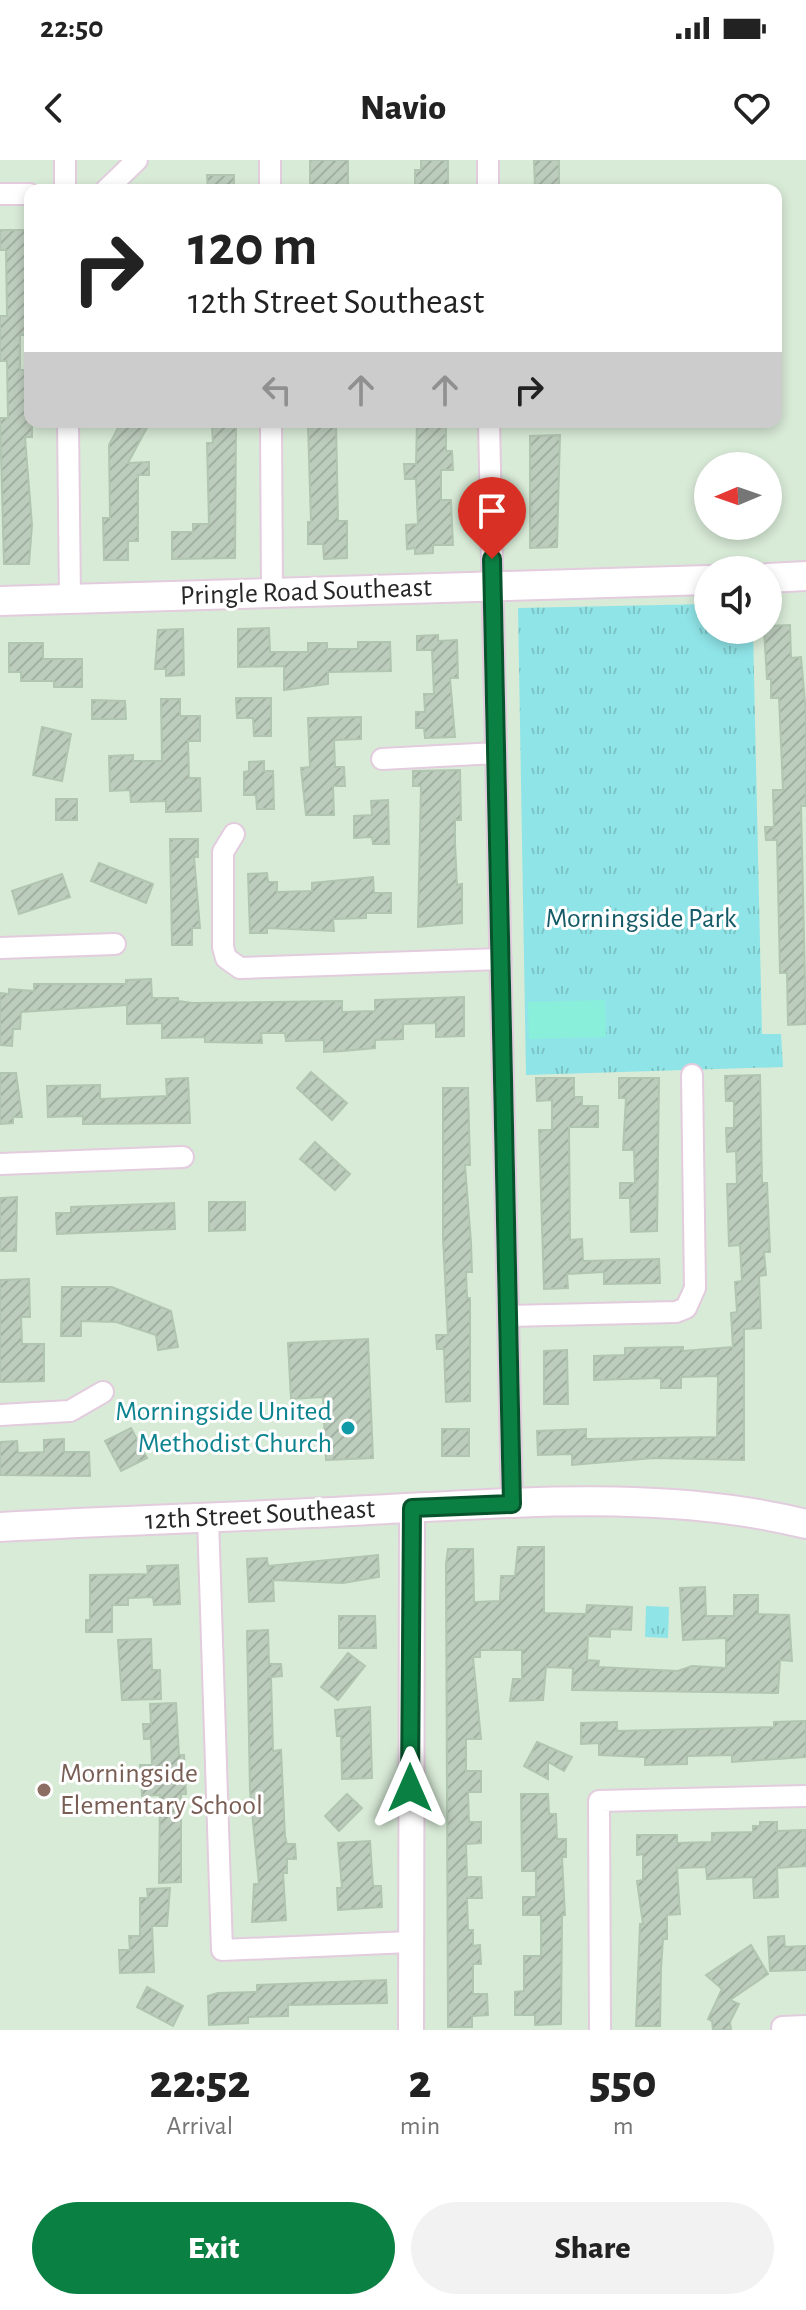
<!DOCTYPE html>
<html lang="en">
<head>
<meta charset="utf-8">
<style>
	:root { --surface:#fff; --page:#f2f2f2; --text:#222; --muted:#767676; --accent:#0b8043 }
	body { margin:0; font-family:"Alegreya Sans",sans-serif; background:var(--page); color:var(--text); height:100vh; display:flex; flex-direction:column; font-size:30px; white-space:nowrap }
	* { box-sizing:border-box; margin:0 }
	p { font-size:26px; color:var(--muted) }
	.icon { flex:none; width:44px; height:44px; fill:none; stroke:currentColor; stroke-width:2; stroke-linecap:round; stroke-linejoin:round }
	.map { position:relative; height:1870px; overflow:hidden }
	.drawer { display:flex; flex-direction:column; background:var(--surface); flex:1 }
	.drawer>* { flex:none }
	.guide { position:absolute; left:24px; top:24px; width:758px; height:244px; border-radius:16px; box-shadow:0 4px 12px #0003; background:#fff; color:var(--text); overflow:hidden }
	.needle { width:52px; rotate:268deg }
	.fabs { position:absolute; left:694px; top:292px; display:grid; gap:16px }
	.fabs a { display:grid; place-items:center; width:88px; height:88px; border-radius:50%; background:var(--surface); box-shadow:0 4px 12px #0003; font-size:40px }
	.pin { position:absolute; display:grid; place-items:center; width:68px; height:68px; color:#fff; margin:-82px -34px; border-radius:50% 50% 50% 0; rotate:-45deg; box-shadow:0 0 8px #0007 }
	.pin .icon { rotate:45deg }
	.me { position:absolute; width:88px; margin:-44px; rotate:0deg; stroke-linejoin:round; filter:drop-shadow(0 0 6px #0008) }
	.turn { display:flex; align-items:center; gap:28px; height:168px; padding:0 32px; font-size:36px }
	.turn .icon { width:104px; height:104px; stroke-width:2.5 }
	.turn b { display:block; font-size:56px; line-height:68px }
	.lanes { display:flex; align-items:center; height:76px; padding:0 32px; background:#0003; justify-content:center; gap:40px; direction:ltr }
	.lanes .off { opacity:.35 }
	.eta { display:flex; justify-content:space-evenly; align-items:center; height:136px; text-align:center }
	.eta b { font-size:48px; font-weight:800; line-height:56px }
	.action { display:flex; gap:16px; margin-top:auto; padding:16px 32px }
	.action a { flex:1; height:92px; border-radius:48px; background:var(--accent); color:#fff; font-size:32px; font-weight:800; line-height:92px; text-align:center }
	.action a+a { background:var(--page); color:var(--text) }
	.status { display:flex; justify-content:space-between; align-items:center; height:56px; padding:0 40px; background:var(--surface); direction:ltr }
	.status svg { height:22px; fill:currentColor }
	header { display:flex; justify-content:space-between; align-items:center; height:104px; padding:0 32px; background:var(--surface); font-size:36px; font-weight:800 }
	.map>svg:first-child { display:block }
	.park { fill:url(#park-tufts) }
	.pitch { fill:#89efda }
	.building { fill:url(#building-hatch); stroke:#b1c6b1; stroke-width:2 }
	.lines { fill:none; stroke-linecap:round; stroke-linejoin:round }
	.minor-casing { stroke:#e2ccde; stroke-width:24 }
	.tertiary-casing { stroke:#e2ccde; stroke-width:28 }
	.secondary-casing { stroke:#e2ccde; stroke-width:32 }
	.minor { stroke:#fff; stroke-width:20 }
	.tertiary { stroke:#fff; stroke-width:24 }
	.secondary { stroke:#fff; stroke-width:28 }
	.route-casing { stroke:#07532c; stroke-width:20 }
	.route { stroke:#0b8043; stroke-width:14 }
	.culture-dot { fill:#0f9aa8; stroke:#fff; stroke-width:3 }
	.education-dot { fill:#8d6e63; stroke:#fff; stroke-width:3 }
	.labels { text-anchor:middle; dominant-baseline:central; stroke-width:6; stroke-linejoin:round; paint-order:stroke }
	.street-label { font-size:28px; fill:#272727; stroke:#fff }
	.park-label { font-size:28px; fill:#145a67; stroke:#fff }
	.culture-label { font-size:28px; fill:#0d838f; stroke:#fff; text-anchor:end }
	.education-label { font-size:28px; fill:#785e54; stroke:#fff; text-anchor:start }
</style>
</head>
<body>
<div class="status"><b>22:50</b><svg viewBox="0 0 49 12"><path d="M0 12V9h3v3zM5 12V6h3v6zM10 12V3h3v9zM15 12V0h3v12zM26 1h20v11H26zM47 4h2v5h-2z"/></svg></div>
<header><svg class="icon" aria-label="back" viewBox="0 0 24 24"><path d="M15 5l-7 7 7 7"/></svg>Navio<svg class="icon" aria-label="heart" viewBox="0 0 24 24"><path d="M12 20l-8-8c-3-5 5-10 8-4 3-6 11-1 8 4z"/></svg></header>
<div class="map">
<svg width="806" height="1870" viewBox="0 0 806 1870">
	<defs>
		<pattern id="park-tufts" width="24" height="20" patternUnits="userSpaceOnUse" patternTransform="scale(2)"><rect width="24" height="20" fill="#8fe4e7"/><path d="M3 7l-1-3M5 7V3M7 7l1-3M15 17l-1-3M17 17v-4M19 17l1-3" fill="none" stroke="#7bc4c6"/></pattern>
		<pattern id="building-hatch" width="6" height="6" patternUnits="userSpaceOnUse" patternTransform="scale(2)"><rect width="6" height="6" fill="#bdcdbd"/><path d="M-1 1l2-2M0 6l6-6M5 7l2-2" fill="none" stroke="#a2b0a2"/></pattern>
	</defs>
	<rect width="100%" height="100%" fill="#d8ebd7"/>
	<!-- park -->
	<path class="park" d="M708,444v26h45l9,404h19l2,33 -257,8 -8,-467z
		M646,1446l23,1 -1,31 -23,-1z"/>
	<!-- pitch -->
	<path class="pitch" d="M605,840l1,37 -77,2 -1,-37z"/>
	<!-- building -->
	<path class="building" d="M310,0h38v30h-38z
		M421,0h27v30h-27v-5h-6v-15h6z
		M534,0h25v30h-24z
		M207,15h27v15h-26z
		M0,70h29l1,105h-10v35h6v11h4l2,41v15h-7l7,88 -3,39h-25l-4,-146h8l-1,-57h-7v-45h7l-1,-66h-6z
		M121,262h29l-22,41 21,-1v13h-11v66h-10v19h-24l-1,-42h7l-1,-73z
		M217,262h19l-1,136 -63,1v-27h21v-8h16l-2,-81h6l-1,-16h5z
		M311,262h25l2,99h9v37l-23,1 -1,-15h-15v-22h3l-3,-96z
		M417,262h29v29h6l1,19h-12v30h10l2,45h-20v8l-18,1v-6l-8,1 -1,-24 12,-1 -2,-45h-11l-1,-15h12z
		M560,275l-3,112 -27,1v-112z
		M790,465l1,33 10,-1 5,56v93h-5l5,218 -18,1 -1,-52h-7l-3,-133h-11l-1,-13h9l-1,-37h10l-4,-92h-8v-19h-4l-3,-49h4v-4z
		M269,468l1,24h38v-9h19v6h31v-7h32l1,29 -63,1v12l-44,6v-24l-46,1v-38z
		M183,469l1,46 -18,1v-7h-11l3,-39z
		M438,475v6l19,-1 1,38h-8l5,59 -30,1 -1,-10h-8v-16h9l-1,-18h10l-2,-44h-15v-14z
		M9,483h34v16h39v28h-28v-6h-33v-9h-12z
		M236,538h35v38h-17l-1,-18h-16z
		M161,539h19v17h20v25h-12l1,37h11l1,33 -35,1v-11l-35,1 -1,-12 -20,1 -1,-35 24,-1v6h29z
		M92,540l33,1 1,18h-34z
		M361,557v22l-27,1 1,27h9l1,19h-12l1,29h-28l-5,-47 9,-1 -2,-49z
		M42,567l29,7 -9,47 -29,-6z
		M264,601v10h9l1,38h-17l-1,-14h-12v-23l5,-1v-9z
		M460,610l1,50h-6v24l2,41 5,-1v39l-44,4 3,-141h-8v-15z
		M56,639h21v21h-21z
		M388,640l1,44h-16l-1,-7 -18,1v-22l18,-1 -1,-14z
		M170,679h28v18h-4l6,71h-8v17h-20z
		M99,703l54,21 -7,19 -55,-22z
		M267,713l1,9h9v10l35,-1v-8l61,-6 1,16h17v20h-25v5l-33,1 1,12 -67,-3v5h-17l-2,-59z
		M62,714l8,23 -51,17 -7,-23z
		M151,819l1,19h26v3l15,2 149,-2v11l33,-1v-11l89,-3v39l-28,1v-14l-33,1v15l-28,1v8l-32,3 -19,1v-12l-38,1 -1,-8h-24l1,10 -57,-1v-5l-43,1v-15l-35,1v-19l-106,7 -1,17h-7l-1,17 -12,-1v-52l9,1v-5l25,2v-7h92v-4z
		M311,912l36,31 -15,17 -35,-32z
		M0,913h16l6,44h-9v6l-13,1z
		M760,915l2,108h5l3,69h-6l2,23 -7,1 2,52 -17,1v131l-90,-2 -82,7v-11l-34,1 -1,-24 49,-2v10l131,-2 1,-61 -37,1v11h-20v-10l-67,2v-24l31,-1v-7l58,-1v4l50,-4 -2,-34 6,-1 -2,-30 7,-1 -2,-36 -11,1 -2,-62h10l-1,-33 -9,1 -1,-24h8v-27h-8l-1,-25z
		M188,918l2,45 -107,1v-8l-35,1 -1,-31 53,-1v14l67,-3 -1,-17z
		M536,918h38v19h8v9h16v21h-29l1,113 12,-1 1,22 76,-2 1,24 -56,1v-12l-37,2 1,14 -24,1 -5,-159h13v-30l-15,1z
		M619,918h40l-2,153 -26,1 -1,-34h-10v-15h15l-1,-33h-11l3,-52h-7z
		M443,928h25l2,77h-5l6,78 1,29h-6l1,26h3v103l-24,1 -2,-53h-7l-1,-14h12l-5,-97z
		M315,982l35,32 -15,16 -35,-31z
		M17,1037l-1,54h-16v-53z
		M209,1042h36v28l-36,1z
		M174,1043l1,26 -118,5 -1,-21h15v-6z
		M29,1119l1,38h-9l1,27h22v37l-44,1v-102z
		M62,1127h50l59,24 7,36 -20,3 -2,-15 -40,-13 -35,-1v15h-20z
		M368,1179l5,119 -47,2 -3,-63 -32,2 -3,-56z
		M567,1190l1,54h-24v-53z
		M131,1268l16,30 -26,13 -16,-30z
		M442,1269h27v27h-27z
		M64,1279v13h25l1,24 -90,-1v-33l17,-1 1,12 26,-1v-12z
		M518,1387h26v66l42,1 1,-9 45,2 -1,23 -21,-1v8l-22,-1 -1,24 12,1 -1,6 80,4 14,-5 34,2v-30l-43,2 -3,-52 25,-1 1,29h28v-21h24v19l31,1 3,46 -12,-1 -2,33 -206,-3 1,-22 -27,-1 -3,33 -33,1 3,-22h9v-29h-42v7h-7l8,82h-15v32h15v21h-13l1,30h12v21l-15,1 1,33h14l1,21h-15l1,32h5v16l7,-1 1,19h-8v30h14l1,21 -16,1v11h-24l-2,-463 2,-15h25l1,53 26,-1 1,-25h14z
		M378,1395l1,22 -36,6 -70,-3 1,21 -25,1 -2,-43 20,-1 1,8z
		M178,1405l2,39 -26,1 -1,-8 -25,1v7h-16v27h-26v-12h4v-45l58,-1 -1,-8z
		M339,1456h36l1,32h-37z
		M268,1470l1,34h12l1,12 -11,1 2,74 8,-1 4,86 2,8h8l1,15h-9v14h-4l3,47 -34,2 2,-38h5l-9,-93 -3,-160z
		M151,1479l1,31h8l1,29 -39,1 -4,-60z
		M348,1493l17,13 -27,34 -17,-13z
		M176,1543l3,52h5l2,39h-5v88l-22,1 1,-88 -18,1 -2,-31h12l-1,-26h-7l-1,-15h8l-1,-20z
		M370,1547l2,71 -30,1 -1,-43h-4l-2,-26z
		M806,1561v36l-74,5v-7l-45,1v8l-42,1v-8l-46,-2v-12l-18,1v-21l36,-1v9l157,-4v-5z
		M537,1582l35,15 -8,14 -16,-9v17l-24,-13z
		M347,1634l15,14 -23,23 -14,-15z
		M521,1634h27l1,20h7l1,25h9v18h-4l3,58h-3l-1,109 -26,1v-10h-20v-23l9,-1v-35h17v-41h-18v-18h13v-26h-14z
		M760,1662h17v9l29,-1v36l-29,2 1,29 -24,1 -1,-21 -46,2 -1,-12 -29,1 3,46 -13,1v24h-4l-2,29 -1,58h-24l4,-102h3l-6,-43 6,-1v-26l-6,1v-20h40v8l35,-1v-9l41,-1v-6h7z
		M370,1681l3,45h8l1,21 -44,3 -1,-22h5l-4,-45z
		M170,1728l-3,38h-15l2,46 -34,1 -1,-23h11l-1,-14h11v-38h8l-1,-9z
		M784,1776l1,11 21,-1v24l-36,1 -2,-34z
		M751,1785l17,29 -38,26 9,4 -9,18 1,8h-18l-1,-9 -4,-2 14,-30 -16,-14z
		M386,1820l1,23 -99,2v11l-40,1v6l-39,2 -1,-29 10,-3 39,-1v-7z
		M147,1827l36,19 -10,20 -36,-19z"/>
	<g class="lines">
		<defs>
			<path id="minor" d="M65,0v30
				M270,0v30
				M106,30l31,-30
				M488,30v-30
				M0,34h30
				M68,262l2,178
				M271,262l1,172
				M489,262l23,1082
				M382,599l114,-6
				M234,674l-11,18v95l3,11 14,10 261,-9
				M0,788l115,-4
				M0,1004l183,-7
				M508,1156l168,-4 10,-4 9,-20 -3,-213
				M0,1255l70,-4 33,-19
				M208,1358l14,432 188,-8
				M782,1867l24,-1
				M600,1870l-1,-229 207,-5"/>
			<path id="tertiary" d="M411,1870l1,-522"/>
			<path id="secondary" d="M768,418l38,-2
				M0,441l708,-21
				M0,1367c123,-7 247,-10 370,-17 143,-7 296,-21 436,14"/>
		</defs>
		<!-- minor casing -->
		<use href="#minor" class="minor-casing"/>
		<!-- tertiary casing -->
		<use href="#tertiary" class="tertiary-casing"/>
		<!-- secondary casing -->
		<use href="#secondary" class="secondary-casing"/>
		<!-- minor -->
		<use href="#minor" class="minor"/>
		<!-- tertiary -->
		<use href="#tertiary" class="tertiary"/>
		<!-- secondary -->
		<use href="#secondary" class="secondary"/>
	</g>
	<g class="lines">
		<defs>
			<path id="route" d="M410,1628l2,-280 100,-4 -20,-945"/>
		</defs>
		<!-- route casing -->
		<use href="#route" class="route-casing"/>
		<!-- route -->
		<use href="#route" class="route"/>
	</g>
	<!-- markers -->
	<circle class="culture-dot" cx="348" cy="1268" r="8"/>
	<circle class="education-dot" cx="44" cy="1630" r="8"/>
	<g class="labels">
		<!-- street labels -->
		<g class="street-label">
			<text transform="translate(306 432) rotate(-2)">Pringle Road Southeast</text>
			<text transform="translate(260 1355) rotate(-3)">12th Street Southeast</text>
		</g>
		<!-- park labels -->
		<g class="park-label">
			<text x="641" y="759">Morningside Park</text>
		</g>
		<!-- culture labels -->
		<g class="culture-label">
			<text x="332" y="1252">Morningside United<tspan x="332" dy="32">Methodist Church</tspan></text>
		</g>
		<!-- education labels -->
		<g class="education-label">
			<text x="60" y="1614">Morningside<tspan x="60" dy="32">Elementary School</tspan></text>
		</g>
	</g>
</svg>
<div class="fabs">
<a><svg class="needle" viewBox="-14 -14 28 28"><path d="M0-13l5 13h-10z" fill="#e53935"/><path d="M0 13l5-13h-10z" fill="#767676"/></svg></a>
<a><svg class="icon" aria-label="sound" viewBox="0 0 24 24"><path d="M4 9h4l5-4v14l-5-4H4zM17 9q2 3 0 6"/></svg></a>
</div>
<div class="pin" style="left:492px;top:399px;background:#d93025"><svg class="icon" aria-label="arrive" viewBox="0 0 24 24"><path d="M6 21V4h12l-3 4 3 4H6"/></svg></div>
<svg class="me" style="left:410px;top:1628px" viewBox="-20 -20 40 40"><path d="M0-17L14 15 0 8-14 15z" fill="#0b8043" stroke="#fff" stroke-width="4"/></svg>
<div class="guide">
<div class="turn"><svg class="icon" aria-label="right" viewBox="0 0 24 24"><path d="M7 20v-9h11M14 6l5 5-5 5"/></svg><div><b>120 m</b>12th Street Southeast</div></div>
<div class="lanes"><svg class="icon off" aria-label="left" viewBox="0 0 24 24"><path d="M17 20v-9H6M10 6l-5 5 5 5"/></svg><svg class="icon off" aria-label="ahead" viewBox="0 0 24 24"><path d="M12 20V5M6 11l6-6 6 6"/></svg><svg class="icon off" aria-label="ahead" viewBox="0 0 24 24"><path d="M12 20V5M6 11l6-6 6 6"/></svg><svg class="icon" aria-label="right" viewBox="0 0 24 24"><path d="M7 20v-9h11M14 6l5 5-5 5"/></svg></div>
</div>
</div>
<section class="drawer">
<div class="eta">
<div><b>22:52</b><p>Arrival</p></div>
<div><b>2</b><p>min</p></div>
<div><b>550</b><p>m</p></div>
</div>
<div class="action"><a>Exit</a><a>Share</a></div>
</section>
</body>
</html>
